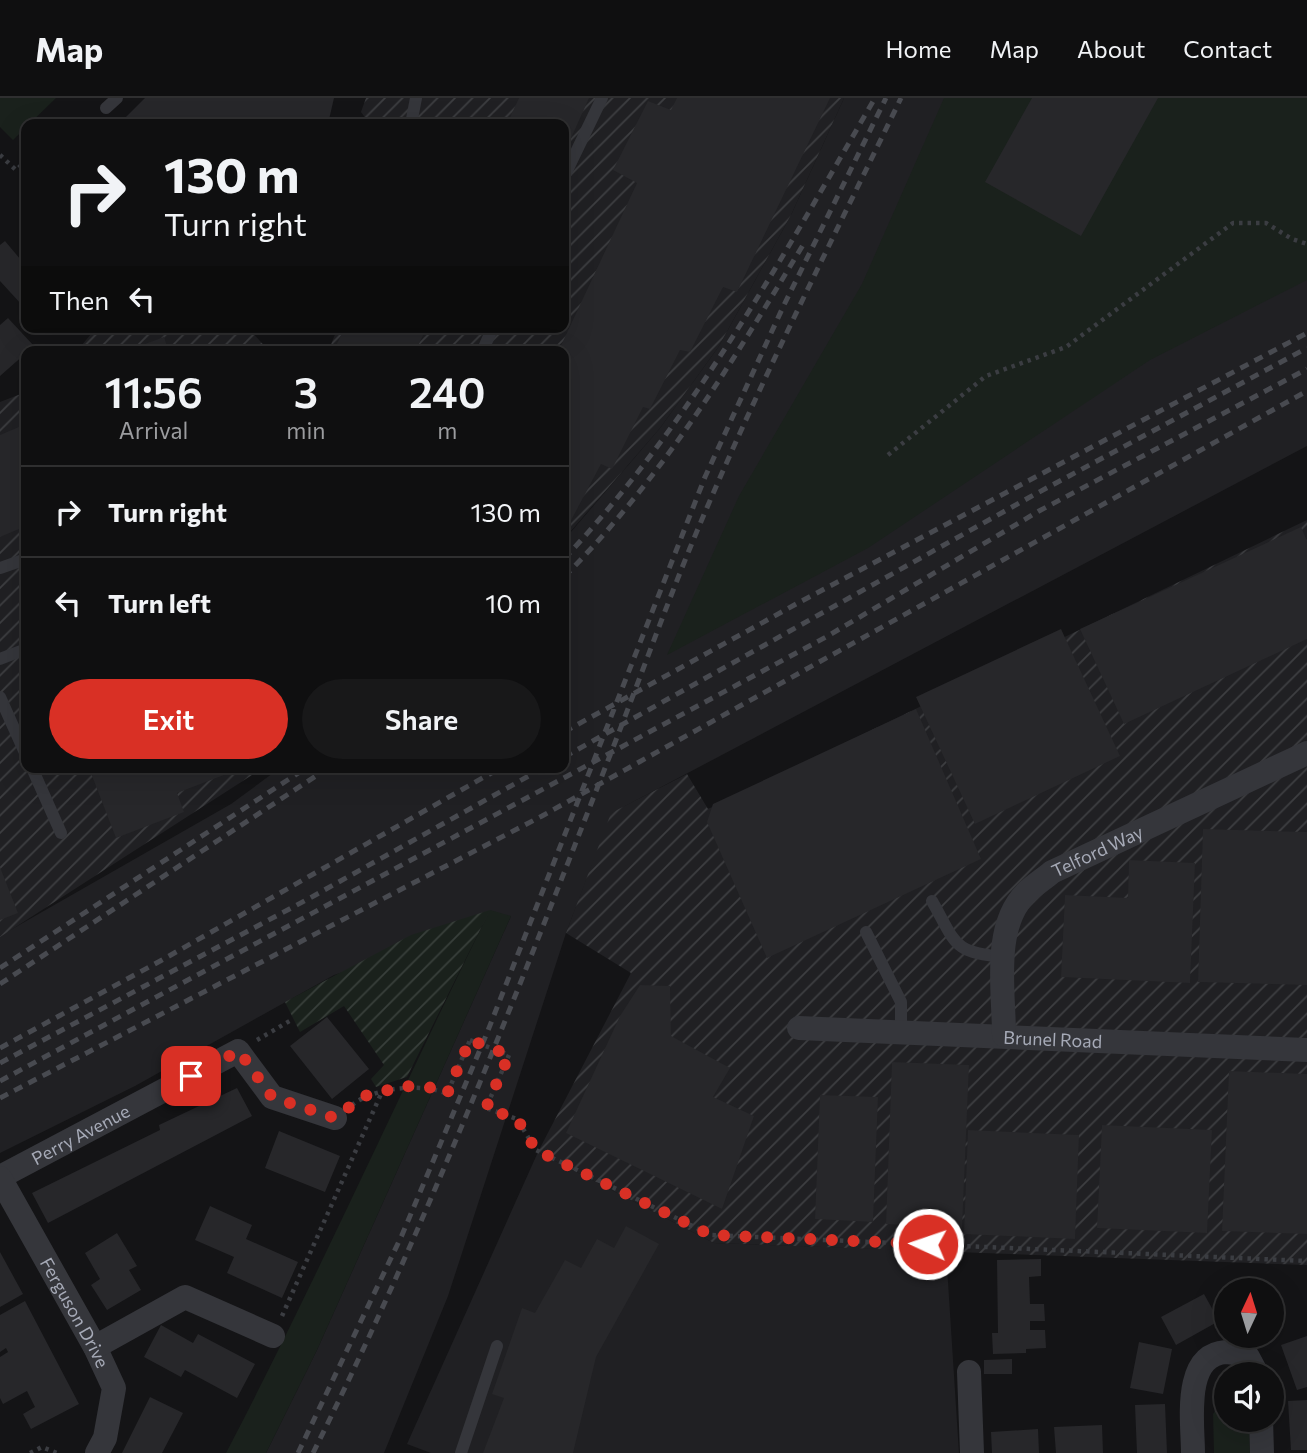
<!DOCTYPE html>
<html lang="en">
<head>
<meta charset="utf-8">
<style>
	:root { --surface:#0f0f10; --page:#181819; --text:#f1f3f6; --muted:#9b9c9f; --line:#2f2f30; --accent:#d93025 }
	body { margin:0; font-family:Commissioner,sans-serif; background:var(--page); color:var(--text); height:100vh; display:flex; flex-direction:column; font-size:26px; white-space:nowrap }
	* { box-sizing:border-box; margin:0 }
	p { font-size:23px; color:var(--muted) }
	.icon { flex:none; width:38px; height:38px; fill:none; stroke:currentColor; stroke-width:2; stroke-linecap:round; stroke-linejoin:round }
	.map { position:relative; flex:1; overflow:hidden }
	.side { position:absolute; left:21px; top:248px; width:548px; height:427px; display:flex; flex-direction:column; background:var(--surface); border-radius:14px; box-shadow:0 7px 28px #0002,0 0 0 2px var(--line) }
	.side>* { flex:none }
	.banner { position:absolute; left:21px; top:21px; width:548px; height:214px; border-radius:14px; box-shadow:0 7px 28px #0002,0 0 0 2px var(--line); background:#0f0f10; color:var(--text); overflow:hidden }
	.needle { width:46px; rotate:4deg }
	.buttons { position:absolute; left:1214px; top:1180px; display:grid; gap:14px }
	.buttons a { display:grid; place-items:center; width:70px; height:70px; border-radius:50%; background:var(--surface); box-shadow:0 7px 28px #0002,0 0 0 2px var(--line); font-size:35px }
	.pin { position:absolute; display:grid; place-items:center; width:60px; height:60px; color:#fff; margin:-30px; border-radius:14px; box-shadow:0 4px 10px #0006 }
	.me { position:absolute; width:77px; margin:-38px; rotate:273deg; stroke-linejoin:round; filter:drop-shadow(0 0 5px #0008) }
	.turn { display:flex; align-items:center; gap:24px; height:147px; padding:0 28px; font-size:32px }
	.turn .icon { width:91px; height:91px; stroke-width:2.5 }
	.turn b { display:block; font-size:49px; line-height:60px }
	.then { display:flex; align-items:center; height:66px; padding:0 28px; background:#0003; gap:14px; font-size:26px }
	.eta { display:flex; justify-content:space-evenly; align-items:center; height:119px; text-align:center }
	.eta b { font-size:42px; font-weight:600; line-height:49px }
	.button { display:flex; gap:14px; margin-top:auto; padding:14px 28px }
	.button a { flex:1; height:80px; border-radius:42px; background:var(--accent); color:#fff; font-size:28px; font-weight:600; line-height:80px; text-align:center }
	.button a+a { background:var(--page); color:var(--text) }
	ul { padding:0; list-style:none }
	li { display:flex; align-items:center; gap:21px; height:91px; padding:0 28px; border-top:2px solid var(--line) }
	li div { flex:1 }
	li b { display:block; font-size:26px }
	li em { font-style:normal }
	header { display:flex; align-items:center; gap:42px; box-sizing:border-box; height:98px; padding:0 35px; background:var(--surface); border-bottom:2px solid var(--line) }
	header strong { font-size:33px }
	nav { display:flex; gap:38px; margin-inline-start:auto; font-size:24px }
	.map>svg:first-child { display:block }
	.built { fill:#202023 }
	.industrial { fill:url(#industrial-furrows) }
	.green { fill:#1a211c }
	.garden { fill:url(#garden-furrows) }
	.building { fill:#27272a }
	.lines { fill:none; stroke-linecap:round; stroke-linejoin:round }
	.path { stroke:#3b3d42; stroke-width:4.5; stroke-dasharray:3.5 5; stroke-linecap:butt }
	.lane { stroke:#35363b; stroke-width:12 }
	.street { stroke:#35363b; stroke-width:24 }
	.rail { stroke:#484a50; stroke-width:5; stroke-dasharray:9 7; stroke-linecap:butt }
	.path-bridge { stroke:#3b3d42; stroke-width:4.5; stroke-dasharray:3.5 5; stroke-linecap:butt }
	.route { stroke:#d93025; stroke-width:12; stroke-dasharray:0 21.6 }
	.labels { text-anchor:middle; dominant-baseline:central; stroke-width:7; stroke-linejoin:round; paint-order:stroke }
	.street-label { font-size:18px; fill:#a6aab7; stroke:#0f0f11 }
</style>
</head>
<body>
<header>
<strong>Map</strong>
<nav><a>Home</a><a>Map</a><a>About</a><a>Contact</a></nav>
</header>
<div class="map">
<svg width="1307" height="1355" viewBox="0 0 1307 1355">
	<defs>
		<pattern id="industrial-furrows" width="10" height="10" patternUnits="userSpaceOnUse" patternTransform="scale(1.75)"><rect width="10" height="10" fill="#202023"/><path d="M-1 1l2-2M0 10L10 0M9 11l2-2" fill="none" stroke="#3d3e41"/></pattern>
		<pattern id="garden-furrows" width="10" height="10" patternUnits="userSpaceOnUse" patternTransform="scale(1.75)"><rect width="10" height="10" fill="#1a211c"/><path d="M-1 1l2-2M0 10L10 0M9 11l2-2" fill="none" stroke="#383f3b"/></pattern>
	</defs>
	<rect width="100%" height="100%" fill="#141416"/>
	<!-- built -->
	<path class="built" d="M844,0h463v348l-695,367 -46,120 -118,363 -64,157h-118l51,-103 194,-434 -177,59 -199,111 -135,67v-217l231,-132 49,-36h284v-228l96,-112 59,-82 72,-131z
		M538,1054l176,91 232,8 13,202h-528l-24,-9z"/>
	<!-- industrial -->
	<path class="industrial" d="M366,0h478l-53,117 -72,131 -59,82 -96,111v-187h-236l10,-25h226v-203h-194l-9,-12z
		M97,229h150l23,25h-194z
		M26,294v376h237l-263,169v-535z
		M1307,422v745l-593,-22 -176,-91 93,-179 -65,-40 45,-120 76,-39 21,35z"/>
	<!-- green -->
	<path class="green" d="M0,0h56l-43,42 -13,-13z
		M944,0h363v182l-157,80 -282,188 -201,107 72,-159 123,-212z
		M490,812l21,6 -194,434 -51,103h-40c93,-178 175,-363 264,-543z
		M1227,1295v26h22l1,34h-36l-1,-39z"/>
	<!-- garden -->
	<path class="garden" d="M490,812l-83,167 -31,10 -5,-8 13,-14 -40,-59 -44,26 -15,-30 126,-67z"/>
	<!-- building -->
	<path class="building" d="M145,0h189l-6,26h-209z
		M519,0h70l-25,56v-30h-57z
		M677,0h153l-93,194 -14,-5 -33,65 -10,-2 -30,59 -7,-2 -31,62 -11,-5 -33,62 -4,-2v-172h-6l79,-169 -24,-13 35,-69 23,9z
		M1032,0h126l-77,138 -96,-54z
		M5,143l21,25v33l-5,5 -21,-23v-36z
		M8,220l26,28 -34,30v-51z
		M345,229h82l-12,25h-82z
		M164,239l5,15h-43v-1z
		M26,326v102l-26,11v-102z
		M1301,429l6,14v98l-183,85 -44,-95z
		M1061,531l59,127 -145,68 -59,-127z
		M916,611l65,150 -214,99 -60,-136 6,-18z
		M89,670h153l-65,25 7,19 -68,26z
		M1203,731l104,3v153l-109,-3z
		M1129,762l66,3 -5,120 -129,-6 4,-82 63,3z
		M0,769l18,46 -18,7z
		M640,887l30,1 1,50 59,32 -17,29 41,19 -32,93 -156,-76 54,-117z
		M327,919l42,52 -37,30 -42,-53z
		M892,964l77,3 -7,163 -76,-4z
		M1229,973l78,3v160l-85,-3z
		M237,990l15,28 -204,107 -16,-30 128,-63 -1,-5z
		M820,997l58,2 -5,125 -58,-3z
		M1102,1027l110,5 -5,103 -110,-5z
		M968,1032l111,5 -4,104 -111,-5z
		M279,1033l61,25 -15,36 -60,-24z
		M210,1108l42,19 -6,14 52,23 -16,36 -55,-25 7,-16 -39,-17z
		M626,1128l33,18 -63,113 -23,96h-90l21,-55 -12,-4 30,-86 13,5 30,-53 16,8 16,-29 17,9z
		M117,1135l20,33 -8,4 12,20 -34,20 -16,-25 9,-6 -15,-26z
		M0,1154l23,42 -23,13z
		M1041,1161v17l-12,1 1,27h14l1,17h-15v9h15l1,18 -20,1v4l-33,1 -1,-21h6l-1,-73z
		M1204,1196l15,27 -43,24 -15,-28z
		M25,1203l54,103 -48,25 -8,-15 12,-7 -8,-16 -24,13 -3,-6v-41l8,-5 -2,-4 -6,4v-37z
		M1272,1206l12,5 -12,26z
		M161,1227l32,18 5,-9 57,30 -18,34 -52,-28 -4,7 -37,-20z
		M1307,1238v51l-10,3 -16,-45z
		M1139,1244l33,7 -9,45 -33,-6z
		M1012,1261v15h-28v-14z
		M150,1299l33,16 -21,40h-40z
		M1307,1302v50h-16l-3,-49z
		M1165,1306l2,49h-30l-2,-48z
		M1102,1327l1,28h-47l-2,-26z
		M1038,1331l1,24h-47l-1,-21z"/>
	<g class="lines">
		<!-- path -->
		<path class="path" d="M67,26l4,-3 4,3
			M0,57l16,15 10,-9
			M888,357l98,-79 80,-29 167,-124h33l26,16 15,5
			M257,942l36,-21
			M509,957l-23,53 31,11 19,31 175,85 596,26
			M352,1007c21,-17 70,-23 95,-11l23,-54
			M282,1218l99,-222
			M30,1355l12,-6 15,6"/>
		<!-- lane -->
		<path class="lane" d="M106,10l11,-10
			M411,26l5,-26
			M564,79l38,-79
			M482,254l11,-25
			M0,470l26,-9
			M0,561l26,-10
			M0,599l26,58
			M32,670l29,65
			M932,803c24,42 20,52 72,56
			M866,834l35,70v30
			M461,1355l36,-107"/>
		<!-- street -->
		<g class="street">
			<path id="s1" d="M799,930l508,22"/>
			<path id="s2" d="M1004,937c0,-44 -12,-108 22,-142 8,-8 18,-14 26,-21l255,-119"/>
			<path id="s3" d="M0,1079l238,-126 34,46 63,21"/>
			<path id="s4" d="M0,1080l95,169 19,41 -9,50 -8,15"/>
			<path d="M95,1249l90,-50 88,39"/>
			<path d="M969,1274l3,81"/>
			<path d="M1261,1321l1,34"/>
			<path d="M1193,1355c0,-30 -11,-98 33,-101 7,0 16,4 22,5l9,17"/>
		</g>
		<!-- rail -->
		<path class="rail" d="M564,461c127,-136 218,-301 311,-461
			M564,479c100,-101 169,-216 242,-337
			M564,634l234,-129 509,-270
			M564,659l466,-260 277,-149
			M0,870l306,-200
			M0,886l328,-216
			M0,950l162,-88 338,-192
			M0,965l310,-165 233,-130
			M0,983l826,-444 213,-126 268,-142
			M0,1000l542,-282 765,-425
			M298,1355l104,-218 85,-202 218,-556 78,-170 103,-209
			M313,1355c112,-224 203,-457 294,-690 28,-71 54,-144 83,-215 63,-153 139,-301 211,-450"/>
		<!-- path-bridge -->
		<path class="path-bridge" d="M470,942l39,15"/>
	</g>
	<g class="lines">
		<!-- route -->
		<path class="route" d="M191,978l48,-25 33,46 63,21 29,-22 40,-10 32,2 11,6 23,-54 39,15 -23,53 31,11 19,31 175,85 217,9"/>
	</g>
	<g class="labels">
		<!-- street labels -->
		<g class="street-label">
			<text stroke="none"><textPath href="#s2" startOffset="231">Telford Way</textPath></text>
			<text stroke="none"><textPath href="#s1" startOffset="254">Brunel Road</textPath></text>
			<text stroke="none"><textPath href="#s3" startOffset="91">Perry Avenue</textPath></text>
			<text stroke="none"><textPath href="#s4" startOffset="154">Ferguson Drive</textPath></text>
		</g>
	</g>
</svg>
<div class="buttons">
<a><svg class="needle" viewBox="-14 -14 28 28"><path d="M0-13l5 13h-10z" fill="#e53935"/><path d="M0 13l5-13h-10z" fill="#9b9c9f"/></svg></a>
<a><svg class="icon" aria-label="sound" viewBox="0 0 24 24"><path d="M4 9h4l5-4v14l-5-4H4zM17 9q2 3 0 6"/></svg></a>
</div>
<div class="pin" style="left:191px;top:978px;background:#d93025"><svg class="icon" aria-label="arrive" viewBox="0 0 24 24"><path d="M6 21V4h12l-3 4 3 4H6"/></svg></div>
<svg class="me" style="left:928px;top:1146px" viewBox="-20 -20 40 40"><circle r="17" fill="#d93025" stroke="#fff" stroke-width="3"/><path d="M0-11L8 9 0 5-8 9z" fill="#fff"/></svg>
<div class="banner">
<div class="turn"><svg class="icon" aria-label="right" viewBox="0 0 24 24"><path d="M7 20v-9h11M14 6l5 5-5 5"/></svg><div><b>130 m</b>Turn right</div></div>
<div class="then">Then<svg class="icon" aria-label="left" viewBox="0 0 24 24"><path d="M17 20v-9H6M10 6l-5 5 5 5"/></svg></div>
</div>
<section class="side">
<div class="eta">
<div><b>11:56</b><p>Arrival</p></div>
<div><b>3</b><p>min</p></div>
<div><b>240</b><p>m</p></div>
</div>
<ul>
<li><svg class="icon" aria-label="right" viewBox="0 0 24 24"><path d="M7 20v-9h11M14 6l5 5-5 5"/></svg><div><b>Turn right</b></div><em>130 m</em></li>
<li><svg class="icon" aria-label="left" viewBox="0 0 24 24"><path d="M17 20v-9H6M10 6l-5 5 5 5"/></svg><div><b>Turn left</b></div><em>10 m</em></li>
</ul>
<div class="button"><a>Exit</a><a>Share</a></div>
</section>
</div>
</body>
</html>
